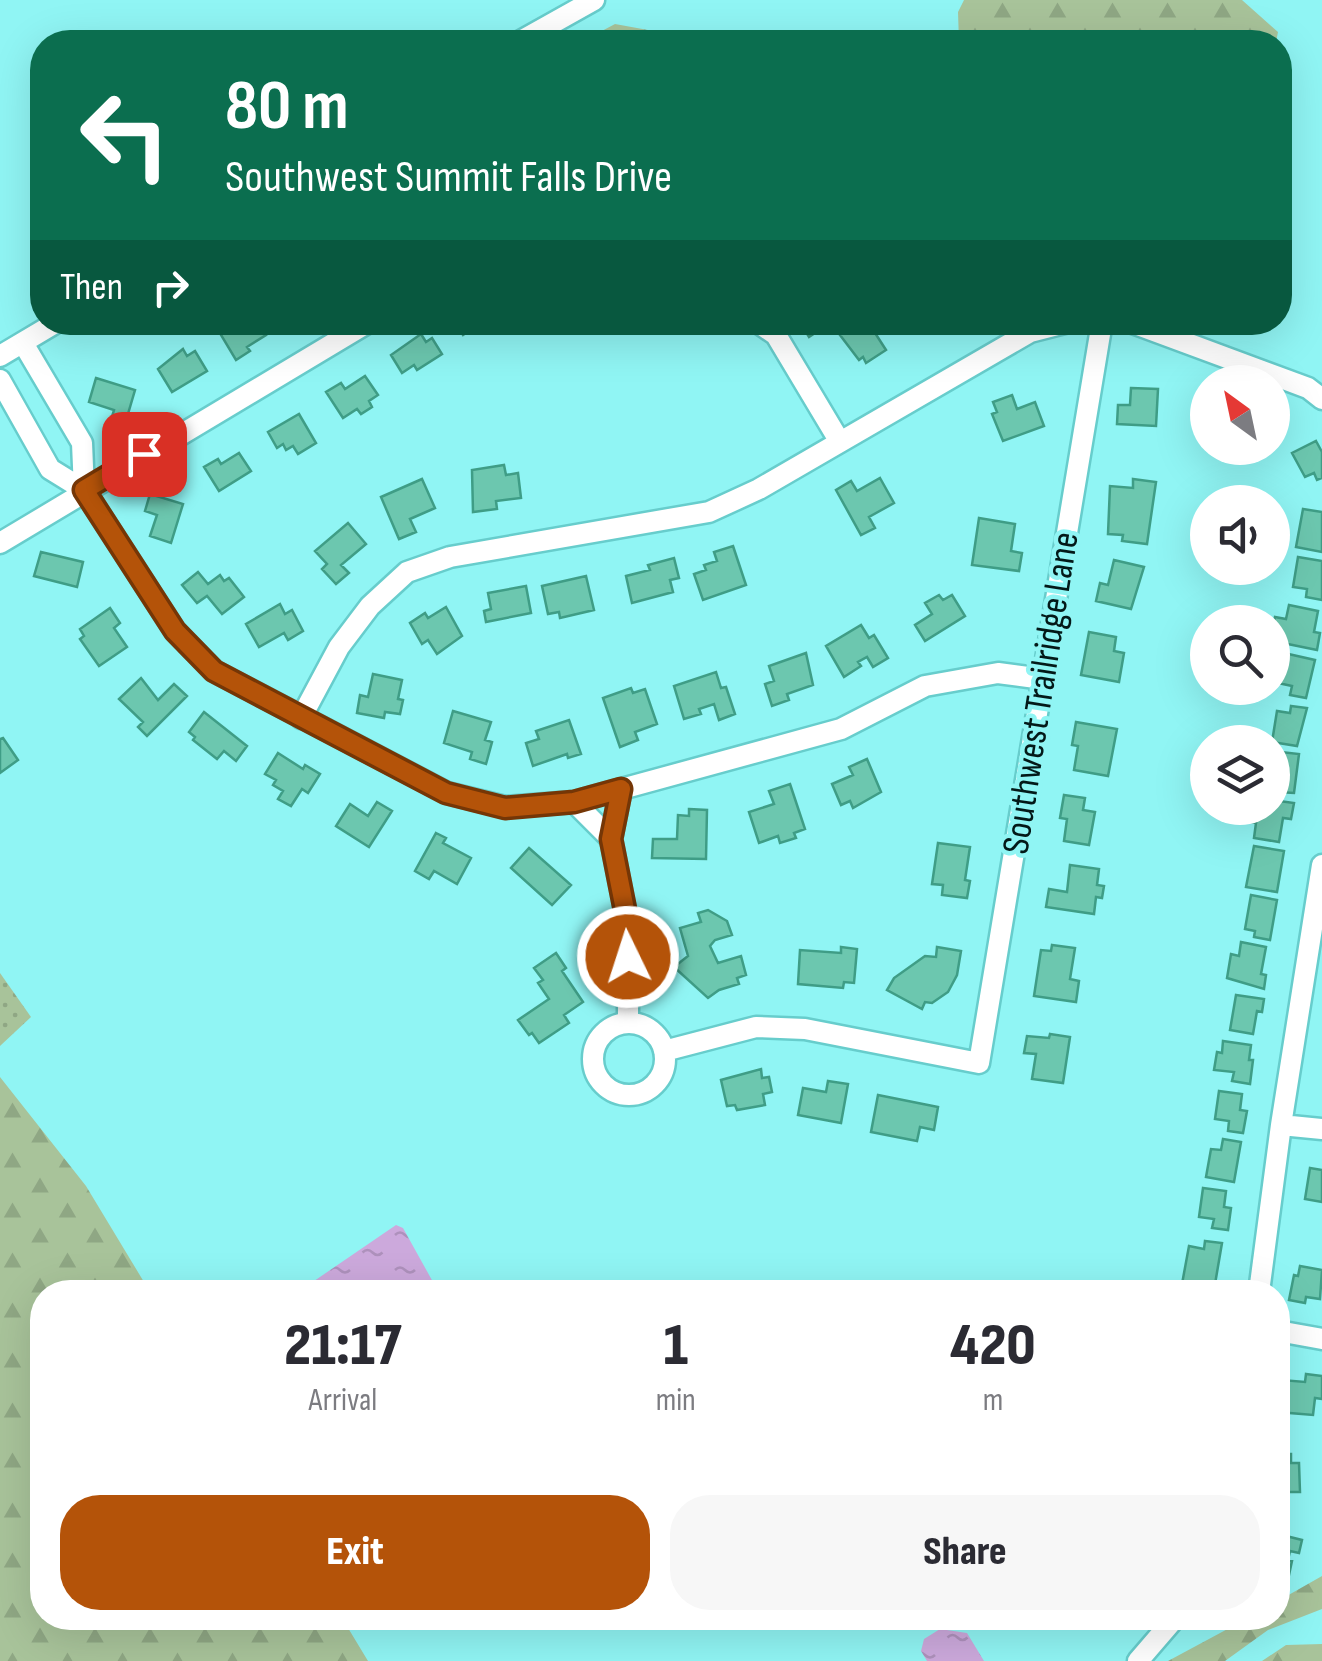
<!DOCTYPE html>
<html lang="en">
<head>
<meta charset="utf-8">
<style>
	:root { --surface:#fff; --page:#f7f7f7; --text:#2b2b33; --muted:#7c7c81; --accent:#b45309 }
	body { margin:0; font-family:"Sofia Sans Condensed",sans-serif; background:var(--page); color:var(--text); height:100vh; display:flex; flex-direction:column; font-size:38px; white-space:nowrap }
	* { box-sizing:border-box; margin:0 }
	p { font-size:32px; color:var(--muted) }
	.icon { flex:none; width:55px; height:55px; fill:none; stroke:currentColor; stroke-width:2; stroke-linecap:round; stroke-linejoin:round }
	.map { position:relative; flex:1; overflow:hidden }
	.details { position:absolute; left:30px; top:1280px; width:1260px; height:350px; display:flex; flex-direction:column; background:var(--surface); border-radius:40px; box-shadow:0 10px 40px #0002 }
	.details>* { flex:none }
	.top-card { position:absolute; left:30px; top:30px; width:1262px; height:305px; border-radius:40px; box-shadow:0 10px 40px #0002; background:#0b6e4f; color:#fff; overflow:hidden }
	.needle { width:65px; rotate:327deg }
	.tools { position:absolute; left:1190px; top:365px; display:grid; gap:20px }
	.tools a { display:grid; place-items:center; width:100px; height:100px; border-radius:50%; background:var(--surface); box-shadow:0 10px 40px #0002; font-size:50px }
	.pin { position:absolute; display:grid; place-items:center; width:85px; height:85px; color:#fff; margin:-42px; border-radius:20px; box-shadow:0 5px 15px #0006 }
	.me { position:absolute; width:110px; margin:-55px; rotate:356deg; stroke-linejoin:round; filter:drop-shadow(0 0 8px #0008) }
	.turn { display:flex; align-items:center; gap:35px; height:210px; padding:0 30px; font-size:45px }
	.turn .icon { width:130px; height:130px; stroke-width:2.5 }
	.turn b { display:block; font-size:70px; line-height:85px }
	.then { display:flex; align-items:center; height:95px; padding:0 30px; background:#0003; gap:20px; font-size:38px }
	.eta { display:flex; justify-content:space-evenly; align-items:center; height:170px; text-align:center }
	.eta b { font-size:60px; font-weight:800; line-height:70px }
	.action { display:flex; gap:20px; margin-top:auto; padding:20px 30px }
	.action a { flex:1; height:115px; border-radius:40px; background:var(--accent); color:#fff; font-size:40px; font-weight:800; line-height:115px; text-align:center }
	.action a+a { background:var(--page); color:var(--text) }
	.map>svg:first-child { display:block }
	.green { fill:url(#green-dots) }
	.forest { fill:url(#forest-firs) }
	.water { fill:url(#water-ripples) }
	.building { fill:#6cc7af; stroke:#3f9d86; stroke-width:2.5 }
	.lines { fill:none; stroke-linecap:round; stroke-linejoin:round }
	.minor-casing { stroke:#67cdcc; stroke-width:25 }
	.minor { stroke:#fff; stroke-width:20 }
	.route-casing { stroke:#753606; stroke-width:25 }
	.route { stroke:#b45309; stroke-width:18 }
	.labels { text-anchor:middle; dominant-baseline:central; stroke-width:9; stroke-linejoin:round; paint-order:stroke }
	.street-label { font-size:38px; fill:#031918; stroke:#90f5f4 }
</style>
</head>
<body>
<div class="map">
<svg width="1322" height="1661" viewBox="0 0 1322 1661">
	<defs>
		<pattern id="green-dots" width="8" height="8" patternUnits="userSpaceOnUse" patternTransform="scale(2.5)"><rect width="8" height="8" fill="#a8c39a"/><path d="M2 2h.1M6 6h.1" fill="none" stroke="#8fa784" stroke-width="1.8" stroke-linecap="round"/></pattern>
		<pattern id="forest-firs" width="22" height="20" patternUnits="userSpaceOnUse" patternTransform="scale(2.5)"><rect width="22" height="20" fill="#a8c39a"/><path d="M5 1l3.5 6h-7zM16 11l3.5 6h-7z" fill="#8fa784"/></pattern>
		<pattern id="water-ripples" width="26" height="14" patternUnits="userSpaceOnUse" patternTransform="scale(2.5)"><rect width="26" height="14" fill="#cca9dc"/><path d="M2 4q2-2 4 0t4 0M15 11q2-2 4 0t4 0" fill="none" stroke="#ae91bc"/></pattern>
	</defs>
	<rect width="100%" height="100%" fill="#90f5f4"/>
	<!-- green -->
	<path class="green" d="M0,973l31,44 -31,29z"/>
	<!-- forest -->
	<path class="forest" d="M964,0h278l36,32 -2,10h-317l-1,-30z
		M615,24l33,6 31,12h-98z
		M0,1077l86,109 64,106h-108v326h300l26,43h-368z
		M1322,1576v33l-54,21 -43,31h-57l80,-43h30v-17z
		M1322,1644v17h-60l24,-16z"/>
	<!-- water -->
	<path class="water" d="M396,1225l7,3 30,54 10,10h-145z
		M940,1629l27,4 17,28h-57l-6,-10 3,-12z"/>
	<!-- building -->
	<path class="building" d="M241,322h17l8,13 -19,12 3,4 -14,9 -15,-25z
		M455,322h27l-19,13z
		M800,322h68l18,28 -20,13 -3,-6 -4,3 -19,-25 6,-4 -5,-8 -8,5 -3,-5 -21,14z
		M421,334l5,8 6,-4 10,16 -25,16 -3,-5 -12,8 -11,-18z
		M183,349l4,7 8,-5 12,20 -35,21 -14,-23z
		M365,376l13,19 -9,6 3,6 -11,7 -4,-5 -14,9 -17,-26 15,-9 4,6z
		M96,378l39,12 -10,34 -14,-4 3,-10 -25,-8z
		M1131,388l27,1 -2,37 -39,-2 1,-19h12z
		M1012,395l5,14 18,-7 9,24 -41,15 -11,-27 5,-2 -4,-10z
		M299,414l17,29 -18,11 -5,-8 -7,4 -3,-6 -6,4 -9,-16z
		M1316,441l6,11v26l-5,2 -3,-7 -9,4 -13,-24z
		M239,453l12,18 -32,20 -15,-24 14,-8 3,5z
		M504,465l2,10 12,-2 3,25 -25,3 1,8 -24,3 -1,-42z
		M880,478l14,25 -25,14 6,11 -14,7 -25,-45 15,-9 6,10z
		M422,479l13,29 -25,11 6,13 -17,7 -18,-42z
		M1133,479l23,3 -9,62 -25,-3 1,-6 -15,-1 2,-48 23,2z
		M150,494l33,10 -12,39 -21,-7 7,-21 -12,-4z
		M1303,509l19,3v40l-26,-5z
		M979,518l36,6 -4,27 11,2 -3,18 -47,-6z
		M348,523l18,21 -25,21 8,8 -13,11 -14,-15 5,-5 -12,-13z
		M733,546l13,39 -43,15 -9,-26 12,-4 -2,-5 13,-4 -3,-9z
		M41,552l42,10 -6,25 -43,-11z
		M1298,557l24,4v39l-16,-3 1,-8 -14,-2z
		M674,558l5,20 -9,2 3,12 -41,11 -6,-27 24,-6 -2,-5z
		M1114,560l30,7 -13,42 -35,-8 4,-18 8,2z
		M198,572l10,12 12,-9 4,6 5,-3 15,19 -22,17 -15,-18 -10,7 -15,-18z
		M586,576l8,34 -34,8 -1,-6 -11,2 -6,-28z
		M526,586l5,27 -45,9 -2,-11 7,-2 -3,-16z
		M939,595l4,5 9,-5 13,21 -40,25 -10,-16 17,-11 -7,-11z
		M280,604l5,10 7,-4 11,21 -15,9 -4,-7 -25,14 -13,-23z
		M1289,605l29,6 -4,21 6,1 -3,17 -39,-8 2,-7 -8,-1 3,-17 11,2z
		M446,607l16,29 -25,18 -9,-14 -6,4 -12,-21 15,-10 3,5z
		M110,608l10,15 -6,5 13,19 -28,19 -19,-27 4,-3 -4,-7z
		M861,625l8,13 5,-3 14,23 -15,9 -6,-10 -9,5 3,4 -17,11 -18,-31z
		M1089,632l27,5 -2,14 10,2 -5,29 -38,-7z
		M806,653l7,32 -26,9 2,6 -17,6 -7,-22 9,-3 -5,-15z
		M1284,653l31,7 -9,38 -16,-3 2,-9 -14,-3z
		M716,672l5,16 5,-1 9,27 -16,6 -5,-16 -15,5 2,5 -17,5 -10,-33z
		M373,674l29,6 -4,19 5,1 -3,14 -15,-2 -1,6 -27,-5 3,-18 8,2z
		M141,678l17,22 16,-16 13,12 -40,40 -9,-9 5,-5 -24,-23z
		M631,688l2,5 12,-4 12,35 -22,8 3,8 -18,7 -17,-49z
		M1291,706l16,2 -10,38 -25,-4 5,-31 13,2z
		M453,711l38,11 -6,18 7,2 -6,22 -16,-5 2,-7 -28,-9z
		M204,712l43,34 -11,15 -12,-10 -7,8 -24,-19 2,-3 -6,-5z
		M569,720l12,34 -13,4 -1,-4 -34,12 -7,-23 13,-4 -3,-8z
		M1076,722l41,7 -9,47 -34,-6 4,-24 -6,-1z
		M3,738l15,22 -18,13v-34z
		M1272,751l27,3 -5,39 -16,-1 1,-10 -7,-1z
		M278,753l25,16 2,-4 15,9 -12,19 -6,-4 -11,17 -13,-7 5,-8 -10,-6 3,-5 -11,-6z
		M867,759l14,33 -28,16 -3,-7 -9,4 -9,-21 21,-9 -4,-8z
		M790,784l15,45 -11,4 2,5 -16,5 -2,-7 -19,7 -10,-31 25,-8 -5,-13z
		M1064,795l21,3 -2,12 12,2 -6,33 -25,-4 3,-22 -7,-1z
		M1272,800l22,3 -3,16 -8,-1 -4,24 -25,-4 2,-15 -9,-2 2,-13h23z
		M377,802l15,9 -23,36 -33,-21 14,-22 18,12z
		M689,809l18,1 -1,49 -54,-1 1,-19h24l1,-24 11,1z
		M436,833l10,5 -3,5 28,15 -14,26 -23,-13 -5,8 -14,-8z
		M938,843l32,4 -5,33 5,1 -3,17 -25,-3 1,-10 -11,-1z
		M1254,846l30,5 -7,41 -31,-5z
		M529,848l42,37 -19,20 -41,-37z
		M1070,865l29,4 -2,16 7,1 -2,12 -6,-1 -2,17 -48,-7 3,-18 18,3z
		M1251,895l26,5 -7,40 -16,-3 1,-6 -10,-2z
		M708,910l19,11 5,14 -17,5 -5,6 8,17 23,-7 5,19 -9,3 2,6 -20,6 -11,8 -34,-31 14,-11 -8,-28 21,-6 -3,-9z
		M1241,942l25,5 -5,27 5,1 -2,14 -37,-11 4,-24 8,2z
		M1052,945l23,3 -5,31 9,2 -3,21 -42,-6 7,-46 10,1z
		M841,947l16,2 -3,34 -10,-1 -1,6 -45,-4 2,-34 41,3z
		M937,947l24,4 -4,24 -9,17 -16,11 -7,-1 -3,7 -35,-19 7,-12 31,-22 11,1z
		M556,953l10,15 -4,3 21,31 -19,13 5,8 -30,20 -7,-10 -3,2 -11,-15 31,-21 -11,-16 5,-3 -9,-12z
		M1236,995l28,4 -2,13 -5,-1 -4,23 -23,-4z
		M1050,1034l20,3 -7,46 -31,-4 4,-25 -12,-1 3,-17 22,2z
		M1223,1041l28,4 -2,15h4l-3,24 -18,-3 2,-9 -20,-2 3,-18 5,1z
		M761,1069l1,9 7,-1 3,15 -9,2 2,11 -28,5 -2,-5 -8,1 -6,-26z
		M828,1081l20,3 -7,39 -43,-8 5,-27 23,4z
		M1219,1091l23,3 -2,16 7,1 -4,22 -15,-2 1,-10 -14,-2z
		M878,1095l60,12 -4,23 -14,-3 -3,14 -46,-9z
		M1223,1139l18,3 -7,40 -28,-5 5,-28 10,1z
		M1310,1168l12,2v32l-17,-3z
		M1203,1188l23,3 -2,16 7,1 -3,22 -16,-2 2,-9 -15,-2z
		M1205,1241l17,2 -8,47 -32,-6 7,-38 15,3z
		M1300,1266l22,4 -2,29 -14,-2 -1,6 -16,-3 5,-25 4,1z
		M1306,1374l16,2v23l-7,-1 -2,17 -35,-3 4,-32 23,2z
		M1278,1454h13v9h8l1,29h-22z
		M1278,1534l24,6 -3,13 -9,-2 -2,9 4,1 -3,14 -11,-3z"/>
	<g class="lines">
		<defs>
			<path id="minor" d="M519,42l75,-42
				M757,322l19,13 64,107
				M1130,322l178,66 14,11
				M23,343l59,100 2,47
				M0,356l57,-34
				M0,380l50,89 34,21 91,141 39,40 233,122 58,14 69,-5 267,-73 84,-43 73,-13 45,6
				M0,543l369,-221
				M301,718l38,-71 31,-41 37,-34 43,-15 259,-45 50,-23 271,-157 39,-10
				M621,789l-10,50 17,86v98
				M574,802l37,37
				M593 1059a36 36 0 1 1 72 0a36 36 0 1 1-72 0Z
				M664,1051l92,-24 49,2 174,34 123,-741
				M1281,1125l41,4
				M1259,1292l22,-167 41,-260
				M1278,1331l44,8
				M1138,1661l37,-43"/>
		</defs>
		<!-- minor casing -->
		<use href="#minor" class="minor-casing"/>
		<!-- minor -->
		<use href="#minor" class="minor"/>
	</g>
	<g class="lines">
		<defs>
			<path id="route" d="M144,454l-60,36 91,141 39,40 232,122 59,15 69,-6 47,-13 -10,50 17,86v32"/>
		</defs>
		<!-- route casing -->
		<use href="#route" class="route-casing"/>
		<!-- route -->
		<use href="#route" class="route"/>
	</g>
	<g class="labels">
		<!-- street labels -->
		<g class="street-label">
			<text transform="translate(1041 693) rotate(-81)">Southwest Trailridge Lane</text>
		</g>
	</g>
</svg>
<div class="tools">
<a><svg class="needle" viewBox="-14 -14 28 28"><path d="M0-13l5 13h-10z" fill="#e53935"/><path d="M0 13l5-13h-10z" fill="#7c7c81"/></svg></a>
<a><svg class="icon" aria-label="sound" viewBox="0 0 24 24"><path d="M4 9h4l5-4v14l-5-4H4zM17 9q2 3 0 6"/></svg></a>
<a><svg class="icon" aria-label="search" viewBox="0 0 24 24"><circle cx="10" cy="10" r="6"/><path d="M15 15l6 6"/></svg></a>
<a><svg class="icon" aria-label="layers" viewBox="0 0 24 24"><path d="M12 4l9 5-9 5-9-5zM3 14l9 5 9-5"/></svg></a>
</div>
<div class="pin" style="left:144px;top:454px;background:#d93025"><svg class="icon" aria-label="arrive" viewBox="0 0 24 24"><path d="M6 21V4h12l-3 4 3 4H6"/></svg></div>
<svg class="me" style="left:628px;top:957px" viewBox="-20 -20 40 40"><circle r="17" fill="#b45309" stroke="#fff" stroke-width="3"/><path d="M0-11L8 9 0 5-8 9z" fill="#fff"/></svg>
<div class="top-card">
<div class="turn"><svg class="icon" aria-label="left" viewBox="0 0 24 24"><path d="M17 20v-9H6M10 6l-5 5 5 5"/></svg><div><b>80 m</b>Southwest Summit Falls Drive</div></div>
<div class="then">Then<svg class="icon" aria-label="right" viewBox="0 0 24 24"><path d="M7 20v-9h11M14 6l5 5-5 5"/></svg></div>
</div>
<section class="details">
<div class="eta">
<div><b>21:17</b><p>Arrival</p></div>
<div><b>1</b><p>min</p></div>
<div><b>420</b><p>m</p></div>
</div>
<div class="action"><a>Exit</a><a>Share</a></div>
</section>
</div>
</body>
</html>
